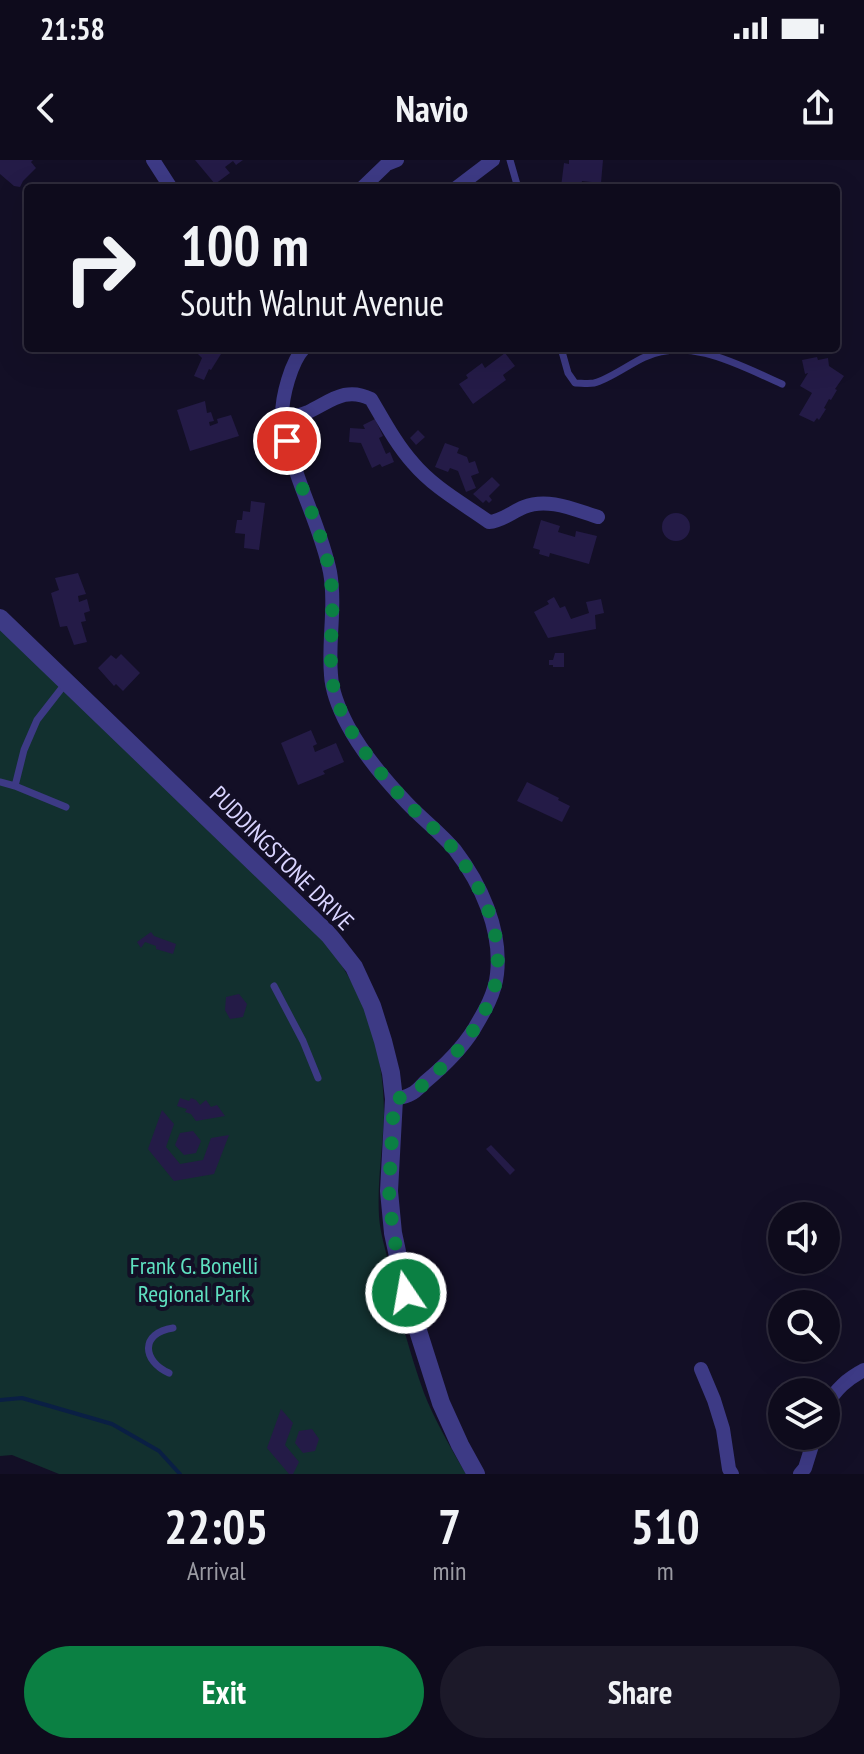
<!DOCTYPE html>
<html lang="en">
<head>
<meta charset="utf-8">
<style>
	:root { --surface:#0e0b1c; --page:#1c1929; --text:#f1f3f6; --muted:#9b9ba3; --line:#2e2b3b; --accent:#0b8043 }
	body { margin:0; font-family:"PT Sans Narrow",sans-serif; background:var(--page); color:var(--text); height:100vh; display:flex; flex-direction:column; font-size:30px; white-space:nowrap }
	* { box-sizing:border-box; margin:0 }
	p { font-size:26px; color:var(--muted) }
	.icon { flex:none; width:44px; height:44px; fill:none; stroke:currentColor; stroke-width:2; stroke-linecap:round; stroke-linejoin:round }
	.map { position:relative; height:1314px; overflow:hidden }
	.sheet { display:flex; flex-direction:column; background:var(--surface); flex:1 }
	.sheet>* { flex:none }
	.top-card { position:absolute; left:24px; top:24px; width:816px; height:168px; border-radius:8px; box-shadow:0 8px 32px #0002,0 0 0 2px var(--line); background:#0e0b1c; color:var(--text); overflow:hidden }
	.controls { position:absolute; left:768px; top:1042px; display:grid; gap:16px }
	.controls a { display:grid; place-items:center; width:72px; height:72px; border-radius:50%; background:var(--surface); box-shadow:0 8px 32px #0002,0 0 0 2px var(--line); font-size:40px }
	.pin { position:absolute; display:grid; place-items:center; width:68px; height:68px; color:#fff; margin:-34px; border:4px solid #fff; border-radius:50%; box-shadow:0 2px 8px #0007 }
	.me { position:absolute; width:88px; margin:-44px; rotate:348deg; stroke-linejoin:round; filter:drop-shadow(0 0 6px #0008) }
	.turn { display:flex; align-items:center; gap:28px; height:168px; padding:0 24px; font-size:36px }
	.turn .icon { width:104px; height:104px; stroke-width:2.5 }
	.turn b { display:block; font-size:56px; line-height:68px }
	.eta { display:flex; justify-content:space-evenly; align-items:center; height:136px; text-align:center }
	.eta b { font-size:48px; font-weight:700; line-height:56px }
	.action { display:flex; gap:16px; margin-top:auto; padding:16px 24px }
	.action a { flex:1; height:92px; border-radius:48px; background:var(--accent); color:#fff; font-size:32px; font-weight:700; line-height:92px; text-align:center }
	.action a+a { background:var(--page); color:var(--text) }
	.status { display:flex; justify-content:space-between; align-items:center; height:56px; padding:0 40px; background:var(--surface); direction:ltr }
	.status svg { height:22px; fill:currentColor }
	header { display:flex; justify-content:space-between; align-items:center; height:104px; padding:0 24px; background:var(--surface); font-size:36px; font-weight:700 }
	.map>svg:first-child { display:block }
	.green { fill:#12302f }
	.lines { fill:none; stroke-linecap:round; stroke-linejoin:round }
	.stream { stroke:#0a1f44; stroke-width:4 }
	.building { fill:#241b47 }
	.service { stroke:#3d3a85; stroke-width:7 }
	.minor { stroke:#3d3a85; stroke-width:14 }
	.tertiary { stroke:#3d3a85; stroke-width:18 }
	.route { stroke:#0b8043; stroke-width:14; stroke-dasharray:0 25.2 }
	.labels { text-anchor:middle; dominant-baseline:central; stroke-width:8; stroke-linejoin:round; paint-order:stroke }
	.street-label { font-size:24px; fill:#d9d4ff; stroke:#130f26 }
	.park-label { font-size:24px; fill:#5fe0c0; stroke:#130f26 }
</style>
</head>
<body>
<div class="status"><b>21:58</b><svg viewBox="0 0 49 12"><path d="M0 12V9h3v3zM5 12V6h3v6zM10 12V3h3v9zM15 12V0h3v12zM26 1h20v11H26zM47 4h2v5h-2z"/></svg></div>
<header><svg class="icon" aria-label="back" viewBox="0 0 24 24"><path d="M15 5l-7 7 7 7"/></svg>Navio<svg class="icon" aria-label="share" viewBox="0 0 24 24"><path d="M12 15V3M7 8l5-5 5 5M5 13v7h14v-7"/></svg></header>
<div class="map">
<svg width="864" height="1314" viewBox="0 0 864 1314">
	<rect width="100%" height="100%" fill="#130f26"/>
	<!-- green -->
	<path class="green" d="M0,464l322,315c41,48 62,110 62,174 -1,34 -7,69 -5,103 1,16 6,32 10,48 8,43 20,87 35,129 10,26 28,57 42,81h-407l-47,-19 -12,1z"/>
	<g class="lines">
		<!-- stream -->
		<path class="stream" d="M0,1240l22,-2 90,26 47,27 21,23"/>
	</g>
	<!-- building -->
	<path class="building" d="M0,0h33l-2,2 5,6 -13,13 -3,6 -6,-1 -14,-12z
		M195,0h48l-7,5 -3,-4 -8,6 5,6 -15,11z
		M569,0h34l-2,23 -19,-2 -1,7 -20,-1 3,-24 5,1z
		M198,188h17l6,6 -10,16 -2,-1 -5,11 -10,-4 8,-18 -7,-7z
		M505,193l10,13 -12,9 3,5 -33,24 -14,-20 9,-6 -2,-3 16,-12 3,5z
		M817,197l1,3 10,-2 1,8 15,10 -9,13 2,1 -6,10 -2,-1 -5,9 2,1 -7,11 -2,-2 -3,4 -15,-7 13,-22 -12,-7 8,-13 -3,1 -3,-14z
		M205,241l2,12 4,-1 3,9 -5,1 1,4 8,-3 -1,-4 14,-4 8,21 -49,15 -13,-41z
		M375,259l8,17 -4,2 7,16 4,-2 4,10 -12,5 -2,-3 -8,4 -11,-25 -12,-1 1,-14 15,1 -2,-4z
		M418,270l7,7 -9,8 -6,-7z
		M445,283l14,5 -2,5 10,4 2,6 6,-2 4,12 -8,3 5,12 -10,4 -8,-21 -8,-3 -2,4 -13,-5z
		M492,317l8,8 -11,11 3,4 -3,3 -3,-3 -3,3 -10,-9z
		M251,341l14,2 -6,47 -15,-2 1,-14 -10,-1 2,-13h5l1,-9 7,1z
		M662 367a14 14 0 1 1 28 0a14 14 0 1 1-28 0Z
		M541,360l19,6 -2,6 17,5 1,-6 21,5 -8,28 -39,-11 -1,4 -10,-3 1,-4 -7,-2z
		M78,413l8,21 -8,2 1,6 8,-3 3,12 -6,2 2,8 -5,1 6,20 -13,3 -7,-19 -7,1 -9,-34 8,-3 -4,-12z
		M554,437l6,11 5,-2 6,13 18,-6 -3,-11 15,-3 3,14 -9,2 1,14 -48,9 -14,-26 15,-8 -2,-3z
		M555,493h9v14h-11v-2h-4v-5h4z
		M121,494l19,19 -17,18 -7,-7 -2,2 -16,-18 13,-13 5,4z
		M311,570l6,14 -4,2 2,6 21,-9 8,19 -21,9 2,3 -27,11 -17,-42z
		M527,622l32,16 -1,2 12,6 -8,16 -45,-21z
		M151,772l3,4 22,8 -3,10 -17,-5v-3l-11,-4 -4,6 -4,-6z
		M239,834l8,10 -4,13 -13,2 -5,-9 1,-13z
		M180,938l9,3 2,-3 5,2 4,5 6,-5 5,7 6,-2 8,11 -29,5 -5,-7 -6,-2 2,-3 -10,-3z
		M162,950l12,14 -8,23 14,17 23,-4 8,-22 18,-3 -15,39 -40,7 -26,-32z
		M193,971l8,10 -5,12 -12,2 -9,-10 5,-12z
		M491,985l24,25 -5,5 -24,-26z
		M281,1249l12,14 -8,22 14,17 -6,12h-4l-22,-26z
		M312,1269l7,10 -4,12 -12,2 -8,-10 4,-12z"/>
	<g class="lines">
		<!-- service -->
		<path class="service" d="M510,0l8,28
			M561,188l7,25 7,10c6,0 13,1 19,0 14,-3 37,-20 51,-26 44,-21 96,9 137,27
			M0,622l15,4 51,21
			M15,626l9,-36 13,-30 28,-36
			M274,826l29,55 15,37
			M169,1213c-27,-12 -29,-40 4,-45"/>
		<!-- minor -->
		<path class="minor" d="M153,0l18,28
			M362,28l25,-24 10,-4
			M456,28l37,-28
			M304,188c-13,14 -22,48 -22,68 0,9 4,20 6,29 11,44 33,83 42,127 6,34 -2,69 1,103 1,18 9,36 17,51 15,28 38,55 59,77 15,16 34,30 48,47 26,34 47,80 42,124 -2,20 -13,38 -23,55 -13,21 -31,38 -49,53 -4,4 -9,10 -14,12 -5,3 -12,4 -17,5
			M282,258c9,-1 18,-2 26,-6 22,-10 37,-26 63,-13 13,22 25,45 42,64 21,25 51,41 76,59 13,-1 23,-10 35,-15 24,-10 51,3 74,10
			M701,1209l13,31 9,29 6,40 3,5
			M826,1246c10,-17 21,-27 38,-36
			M800,1314l5,-6 10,-32"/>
		<!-- tertiary -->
		<path class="tertiary" d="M0,458l329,317 25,32 18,39 11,35 8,32 3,26 -5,92 4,42 13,60 35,110 19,42 16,29"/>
	</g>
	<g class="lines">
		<!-- route -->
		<path class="route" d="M287,281c11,45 35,87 43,133 8,46 -9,93 11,137 13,31 44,69 67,93 15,16 34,30 47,47 26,34 47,79 42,123 -2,20 -13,39 -23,55 -13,21 -31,37 -49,54 -4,3 -9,9 -14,11 -5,3 -12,4 -17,5l-5,92 4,42 13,60"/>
	</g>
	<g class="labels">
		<!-- street labels -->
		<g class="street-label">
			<text transform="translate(282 698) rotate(45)">PUDDINGSTONE DRIVE</text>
		</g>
		<!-- park labels -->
		<g class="park-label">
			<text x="194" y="1105">Frank G. Bonelli<tspan x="194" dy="28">Regional Park</tspan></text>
		</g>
	</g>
</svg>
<div class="controls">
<a><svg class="icon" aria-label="sound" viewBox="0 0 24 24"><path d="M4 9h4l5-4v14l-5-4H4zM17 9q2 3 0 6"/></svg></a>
<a><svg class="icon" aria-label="search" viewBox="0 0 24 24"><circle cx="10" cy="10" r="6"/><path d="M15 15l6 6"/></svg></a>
<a><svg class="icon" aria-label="layers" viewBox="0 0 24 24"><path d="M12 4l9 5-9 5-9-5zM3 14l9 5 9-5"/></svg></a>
</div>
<div class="pin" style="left:287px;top:281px;background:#d93025"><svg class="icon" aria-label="arrive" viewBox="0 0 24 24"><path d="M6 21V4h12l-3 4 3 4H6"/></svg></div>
<svg class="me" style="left:406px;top:1133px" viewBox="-20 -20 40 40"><circle r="17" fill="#0b8043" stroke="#fff" stroke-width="3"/><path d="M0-11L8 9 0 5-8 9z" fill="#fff"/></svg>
<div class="top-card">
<div class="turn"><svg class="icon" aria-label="right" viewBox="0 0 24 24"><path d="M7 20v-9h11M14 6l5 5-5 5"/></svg><div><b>100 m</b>South Walnut Avenue</div></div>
</div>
</div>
<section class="sheet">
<div class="eta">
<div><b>22:05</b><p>Arrival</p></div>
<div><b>7</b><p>min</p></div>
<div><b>510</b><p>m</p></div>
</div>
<div class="action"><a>Exit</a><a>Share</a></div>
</section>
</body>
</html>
